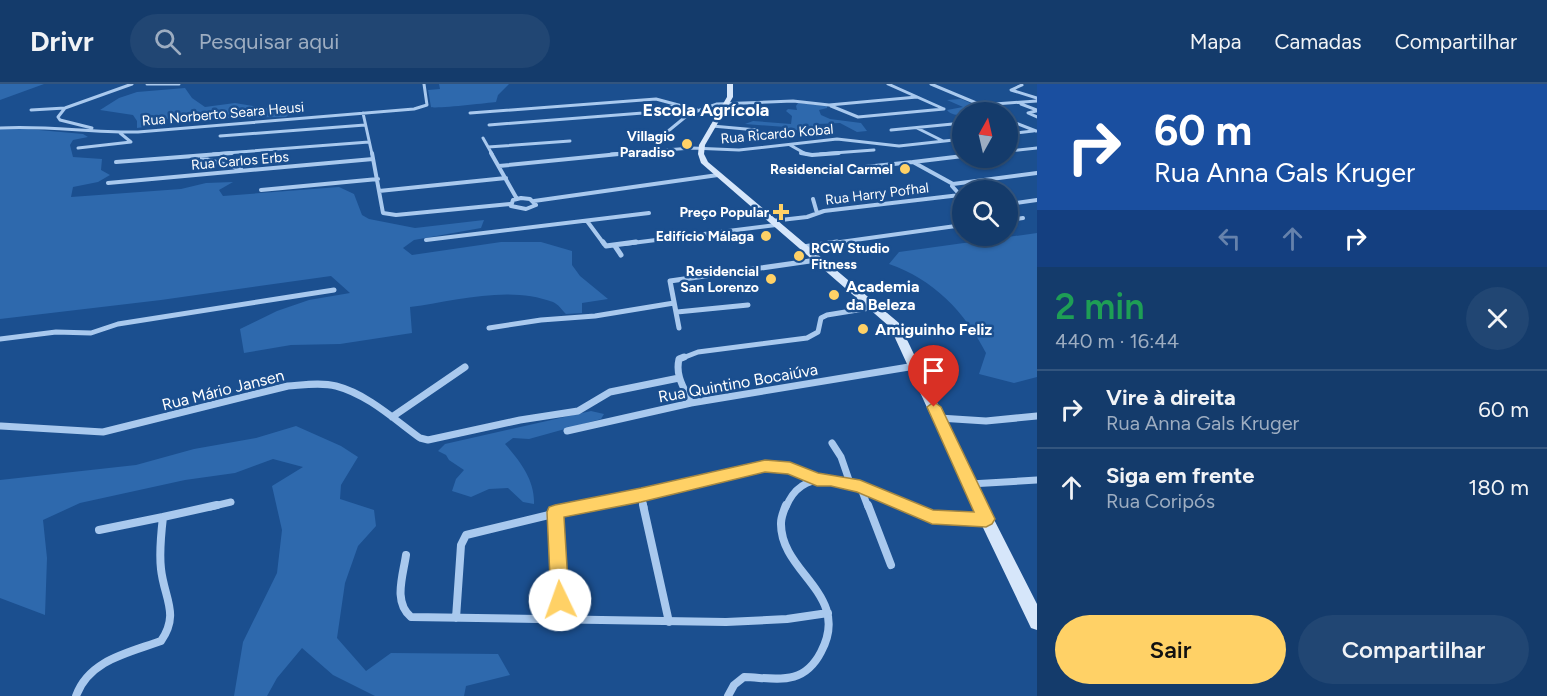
<!DOCTYPE html>
<html lang="pt">
<head>
<meta charset="utf-8">
<style>
	:root { --surface:#143b6b; --page:#214673; --text:#f1f3f6; --muted:#9dadc1; --line:#33557e; --accent:#ffd166 }
	body { margin:0; font-family:Figtree,sans-serif; background:var(--page); color:var(--text); height:100vh; display:flex; flex-direction:column; font-size:22px; white-space:nowrap }
	* { box-sizing:border-box; margin:0 }
	p { font-size:20px; color:var(--muted) }
	.icon { flex:none; width:33px; height:33px; fill:none; stroke:currentColor; stroke-width:2; stroke-linecap:round; stroke-linejoin:round }
	.map { position:relative; flex:1; overflow:hidden }
	.drawer { display:flex; flex-direction:column; background:var(--surface); width:510px }
	.drawer>* { flex:none }
	.guide { background:#1a4fa0; color:#fff; overflow:hidden }
	.needle { width:39px; rotate:8deg }
	.fabs { position:absolute; left:952px; top:18px; display:grid; gap:12px }
	.fabs a { display:grid; place-items:center; width:66px; height:66px; border-radius:50%; background:var(--surface); box-shadow:0 2px 4px #0004,0 0 0 2px var(--line); font-size:30px }
	.pin { position:absolute; display:grid; place-items:center; width:51px; height:51px; color:#fff; margin:-62px -26px; border-radius:50% 50% 50% 0; rotate:-45deg; box-shadow:0 0 6px #0007 }
	.pin .icon { rotate:45deg }
	.me { position:absolute; width:66px; margin:-33px; rotate:357deg; stroke-linejoin:round; filter:drop-shadow(0 0 4px #0008) }
	.turn { display:flex; align-items:center; gap:21px; height:126px; padding:0 18px; font-size:27px }
	.turn .icon { width:78px; height:78px; stroke-width:2.5 }
	.turn b { display:block; font-size:42px; line-height:51px }
	.lanes { display:flex; align-items:center; height:57px; padding:0 18px; background:#0003; justify-content:center; gap:30px; direction:ltr }
	.lanes .off { opacity:.35 }
	.round { display:grid; place-items:center; flex:none; width:63px; height:63px; border-radius:32px; background:var(--page) }
	.headline { display:flex; align-items:center; justify-content:space-between; height:102px; padding:0 18px }
	h1 { font-size:36px; font-weight:600; line-height:45px; color:#1e9e55 }
	.primary-button { display:flex; gap:12px; margin-top:auto; padding:12px 18px }
	.primary-button a { flex:1; height:69px; border-radius:36px; background:var(--accent); color:#111; font-size:24px; font-weight:600; line-height:69px; text-align:center }
	.primary-button a+a { background:var(--page); color:var(--text) }
	ul { padding:0; list-style:none }
	li { display:flex; align-items:center; gap:18px; height:78px; padding:0 18px; border-top:2px solid var(--line) }
	li div { flex:1 }
	li b { display:block; font-size:22px }
	li em { font-style:normal }
	header { display:flex; align-items:center; gap:36px; box-sizing:border-box; height:84px; padding:0 30px; background:var(--surface); border-bottom:2px solid var(--line) }
	header strong { font-size:28px }
	nav { display:flex; gap:33px; margin-inline-start:auto; font-size:21px }
	.search { width:420px; height:54px; background:var(--page); display:flex; align-items:center; gap:15px; box-sizing:border-box; padding:0 21px; border-radius:33px; color:var(--muted); font-size:22px }
	main { display:flex; flex:1; min-height:0 }
	.map>svg:first-child { display:block }
	.green { fill:#2e69ad }
	.lines { fill:none; stroke-linecap:round; stroke-linejoin:round }
	.street-far4 { stroke:#a9c9ee; stroke-width:3 }
	.street-far3 { stroke:#a9c9ee; stroke-width:4 }
	.street-far2 { stroke:#a9c9ee; stroke-width:5 }
	.street-far1 { stroke:#a9c9ee; stroke-width:7 }
	.street { stroke:#a9c9ee; stroke-width:8 }
	.secondary { fill:#d6e6fa; fill-rule:evenodd }
	.route { fill:#ffd166; stroke:#a68842; stroke-width:1.5 }
	.poi-dot { fill:#ffd166; stroke:#1b4f8f; stroke-width:2 }
	.labels { text-anchor:middle; dominant-baseline:central; stroke-width:5; stroke-linejoin:round; paint-order:stroke }
	.far-street-label { font-size:14px; fill:#fff; stroke:#1b4f8f }
	.far-poi-label { font-size:14px; font-weight:bold; fill:#fff; stroke:#1b4f8f; text-anchor:end }
	.poi-label { font-size:16px; font-weight:bold; fill:#fff; stroke:#1b4f8f; text-anchor:start }
	.street-label { font-size:16px; fill:#fff; stroke:#1b4f8f }
	.far-district-label { font-size:18px; font-weight:bold; fill:#fff; stroke:#1b4f8f }
</style>
</head>
<body>
<header>
<strong>Drivr</strong>
<div class="search"><svg class="icon" aria-label="search" viewBox="0 0 24 24"><circle cx="10" cy="10" r="6"/><path d="M15 15l6 6"/></svg>Pesquisar aqui</div>
<nav><a>Mapa</a><a>Camadas</a><a>Compartilhar</a></nav>
</header>
<main>
<div class="map">
<svg width="1037" height="612" viewBox="0 0 1037 612">
	<rect width="100%" height="100%" fill="#1b4f8f"/>
	<!-- green -->
	<path class="green" d="M0,0h44l-44,16z
		M439,0h70l-11,11 -2,7c-10,1 -60,7 -65,5l-3,-17 12,-1z
		M185,4l7,10 13,9 30,-4 56,9 -5,5 -127,2 -8,2 -7,6 -7,1v-7l-4,-6 -33,-5 19,-12 18,-6z
		M961,15l30,13h-28v3c-6,0 -12,0 -16,-5l16,-3 -16,-7z
		M798,19l29,3v2l-8,2 2,5 9,4 31,4 6,8 -10,1 -17,-9 -22,1 5,4 -3,1 4,1 -17,-2 -21,4 -4,-2 4,-3 -41,-3 8,-3 38,3 1,-8 -6,-5 2,-2 9,1 -1,-4z
		M17,44l66,6 5,3 -15,3 -3,5 3,12 29,2 -1,11 9,5 -12,7 -25,5 -2,10 110,-8 25,-6 27,-1 -14,8 4,6 116,-9 15,7 8,21 7,4 46,9 69,-8 -3,8 -67,12 -11,8 9,7 89,-13h40l31,9v14l8,11 28,23 -26,4v10l-16,1c-4,-4 -8,-10 -13,-12 -45,-17 -98,-1 -143,5l2,26 -72,11 -49,1 -47,8 -4,-24 37,-18 32,-11 41,-7 -19,-17 -170,24 -161,19v-190z
		M1037,149v144l-23,6 -35,-9 7,-21c-21,-41 -53,-74 -97,-89l10,-12z
		M591,327l13,3 -3,5 -72,20 -16,-1 -8,6c15,17 30,36 29,60l-11,-2 -15,-14 -19,1 -18,8 -19,-6 4,-12 8,-9 -15,-10 -3,-5 -8,-4 7,-7z
		M296,342l45,20 17,11 -17,28 -1,14 34,11 2,16 -18,20 -13,37 -8,55 29,33 25,-18 107,1 12,21 -44,11 -2,10h-89l-42,-21 -31,-27 -25,30 -10,18h-33l9,-54 34,-69 5,-43 -10,-44 31,-19 -30,-8 -38,14 -50,7 -105,23 -37,17 4,38 -2,57 -45,-17v-118l136,-15 58,-16 62,-11z"/>
	<g class="lines">
		<!-- street-far4 -->
		<path class="street-far4" d="M147,0h32
			M888,0l56,25
			M931,0l50,21 56,-4
			M1022,1l-11,5 26,8
			M1021,20l16,6
			M831,22l27,11 86,-8
			M65,24l-7,9 2,3 32,8
			M31,26l34,-2 67,-24
			M1036,27l-8,2 9,4
			M363,29l9,41
			M470,29l186,-14 41,11
			M1008,36l28,11
			M489,41l154,-12 30,-7
			M712,42l45,4
			M0,44c46,-3 92,5 138,4l276,-23 13,-4 -3,-21
			M917,44l26,13
			M891,46l72,-7
			M667,48l22,-18 28,-10 76,-3 36,4 88,-8
			M1008,50l25,-3
			M220,52l145,-11
			M483,54l9,16
			M790,61l16,9
			M488,63l82,-6
			M78,64l53,-6 -11,-9
			M1008,67l29,-3
			M213,70l156,-12
			M611,70l81,-6 47,2 98,-11 62,7 64,-7
			M820,70l54,-4"/>
		<!-- street-far3 -->
		<path class="street-far3" d="M372,69l11,60 13,2 114,-11
			M491,69l26,46
			M801,69l11,2 27,-2
			M202,74l39,11
			M116,78l116,-9
			M499,82l130,-13
			M865,83l48,-5
			M108,99l265,-24
			M953,100l-40,-22 50,-6
			M261,106l117,-11
			M379,107l127,-13
			M521,114l9,1 6,6 -10,4 -15,-3 2,-6z
			M813,115l4,14
			M534,117l184,-26
			M1008,120l29,-4
			M1008,136l15,-2
			M587,137l17,23
			M772,137l35,-4 17,-6 136,-16 -8,-9 1,-2 84,-11
			M426,156l223,-27
			M624,160l152,-19
			M826,160l137,-19"/>
		<!-- street-far2 -->
		<path class="street-far2" d="M603,158l3,4 30,-4
			M615,162l6,9
			M803,163l34,-5
			M677,228l71,-7
			M489,244l52,-8 54,-4 79,-13
			M679,244l-9,-47 147,-21
			M0,255l56,-7 35,1 27,-9 216,-34
			M680,275l18,-7 109,-14 11,-6 3,-14 6,-3 49,-8"/>
		<!-- street-far1 -->
		<path class="street-far1" d="M684,273l-5,2c-4,17 5,29 12,44
			M392,333l73,-50
			M939,334l47,3 51,-5
			M1,342l102,6 185,-46c15,-1 33,-4 48,0 31,8 58,33 84,52l8,2 92,-20 58,-9 32,-19 69,-14
			M567,347l124,-28 224,-37
			M832,359l9,14 9,26
			M970,400l67,-4
			M860,402l8,21
			M641,411l3,12
			M210,423l21,-5
			M582,423l183,-41 25,2 27,11
			M786,423c21,-53 84,-16 118,0"/>
		<!-- street -->
		<path class="street" d="M643,421l26,117
			M868,421l23,60
			M901,421l36,13 48,1
			M555,428l6,110
			M99,446l64,-13
			M406,471c-3,21 -13,47 5,62l315,5 61,-3 41,-6
			M456,534l5,-73 5,-10 124,-30
			M76,612c13,-36 52,-43 85,-55 19,-27 3,-43 0,-72 -2,-17 0,-35 2,-52l54,-12
			M728,612l6,-11 10,-8c32,1 59,10 77,-25 31,-58 -41,-79 -40,-129 0,-6 3,-13 5,-18"/>
		<!-- secondary -->
		<path class="secondary" d="M727,0h6v13l-28,48 -1,9 4,8 191,161 79,165 59,116v26l-6,-2 -67,-140 -74,-161 -189,-164 -3,-9 1,-9 28,-48z"/>
	</g>
	<!-- route -->
	<path class="route" d="M934,318l7,5 54,112 -3,5 -6,3 -54,-3 -75,-32 -26,-6h-14l-29,-12 -23,-2 -124,30 -77,15 5,83 -2,6 -7,3 -7,-3 -2,-6 -4,-88 2,-5 6,-2 86,-17 124,-28 25,2 28,11 42,7 73,30 41,2 -47,-105z"/>
	<!-- markers -->
	<g class="poi-dot">
		<circle cx="687" cy="60" r="6"/>
		<circle cx="905" cy="85" r="6"/>
		<path d="M778 119h6v6h6v6h-6v6h-6v-6h-6v-6h6z"/>
		<circle cx="766" cy="152" r="6"/>
		<circle cx="799" cy="172" r="6"/>
		<circle cx="771" cy="195" r="6"/>
		<circle cx="834" cy="211" r="6"/>
		<circle cx="863" cy="245" r="6"/>
	</g>
	<g class="labels">
		<!-- far-street labels -->
		<g class="far-street-label">
			<text transform="translate(223 30) rotate(-5)">Rua Norberto Seara Heusi</text>
			<text transform="translate(777 50) rotate(-5)">Rua Ricardo Kobal</text>
			<text transform="translate(240 77) rotate(-5)">Rua Carlos Erbs</text>
			<text transform="translate(877 110) rotate(-7)">Rua Harry Pofhal</text>
		</g>
		<!-- far-poi labels -->
		<g class="far-poi-label">
			<text x="675" y="52">Villagio<tspan x="675" dy="16">Paradiso</tspan></text>
			<text x="893" y="85">Residencial Carmel</text>
			<text x="769" y="128">Preço Popular</text>
			<text x="754" y="152">Edifício Málaga</text>
			<text x="811" y="164" text-anchor="start">RCW Studio<tspan x="811" dy="16">Fitness</tspan></text>
			<text x="759" y="187">Residencial<tspan x="759" dy="16">San Lorenzo</tspan></text>
		</g>
		<!-- poi labels -->
		<g class="poi-label">
			<text x="846" y="202">Academia<tspan x="846" dy="18">da Beleza</tspan></text>
			<text x="875" y="245">Amiguinho Feliz</text>
		</g>
		<!-- street labels -->
		<g class="street-label">
			<text transform="translate(738 299) rotate(-10)">Rua Quintino Bocaiúva</text>
			<text transform="translate(223 306) rotate(-14)">Rua Mário Jansen</text>
		</g>
		<!-- far-district labels -->
		<g class="far-district-label">
			<text x="706" y="26">Escola Agrícola</text>
		</g>
	</g>
</svg>
<div class="fabs">
<a><svg class="needle" viewBox="-14 -14 28 28"><path d="M0-13l5 13h-10z" fill="#e53935"/><path d="M0 13l5-13h-10z" fill="#9dadc1"/></svg></a>
<a><svg class="icon" aria-label="search" viewBox="0 0 24 24"><circle cx="10" cy="10" r="6"/><path d="M15 15l6 6"/></svg></a>
</div>
<div class="pin" style="left:934px;top:323px;background:#d93025"><svg class="icon" aria-label="arrive" viewBox="0 0 24 24"><path d="M6 21V4h12l-3 4 3 4H6"/></svg></div>
<svg class="me" style="left:560px;top:516px" viewBox="-20 -20 40 40"><circle r="19" fill="#fff"/><path d="M0-13L10 11 0 6-10 11z" fill="#ffd166"/></svg>
</div>
<section class="drawer">
<div class="guide">
<div class="turn"><svg class="icon" aria-label="right" viewBox="0 0 24 24"><path d="M7 20v-9h11M14 6l5 5-5 5"/></svg><div><b>60 m</b>Rua Anna Gals Kruger</div></div>
<div class="lanes"><svg class="icon off" aria-label="left" viewBox="0 0 24 24"><path d="M17 20v-9H6M10 6l-5 5 5 5"/></svg><svg class="icon off" aria-label="ahead" viewBox="0 0 24 24"><path d="M12 20V5M6 11l6-6 6 6"/></svg><svg class="icon" aria-label="right" viewBox="0 0 24 24"><path d="M7 20v-9h11M14 6l5 5-5 5"/></svg></div>
</div>
<div class="headline"><div><h1>2 min</h1><p>440 m · 16:44</p></div><a class="round"><svg class="icon" aria-label="close" viewBox="0 0 24 24"><path d="M6 6l12 12M18 6L6 18"/></svg></a></div>
<ul>
<li><svg class="icon" aria-label="right" viewBox="0 0 24 24"><path d="M7 20v-9h11M14 6l5 5-5 5"/></svg><div><b>Vire à direita</b><p>Rua Anna Gals Kruger</p></div><em>60 m</em></li>
<li><svg class="icon" aria-label="ahead" viewBox="0 0 24 24"><path d="M12 20V5M6 11l6-6 6 6"/></svg><div><b>Siga em frente</b><p>Rua Coripós</p></div><em>180 m</em></li>
</ul>
<div class="primary-button"><a>Sair</a><a>Compartilhar</a></div>
</section>
</main>
</body>
</html>
